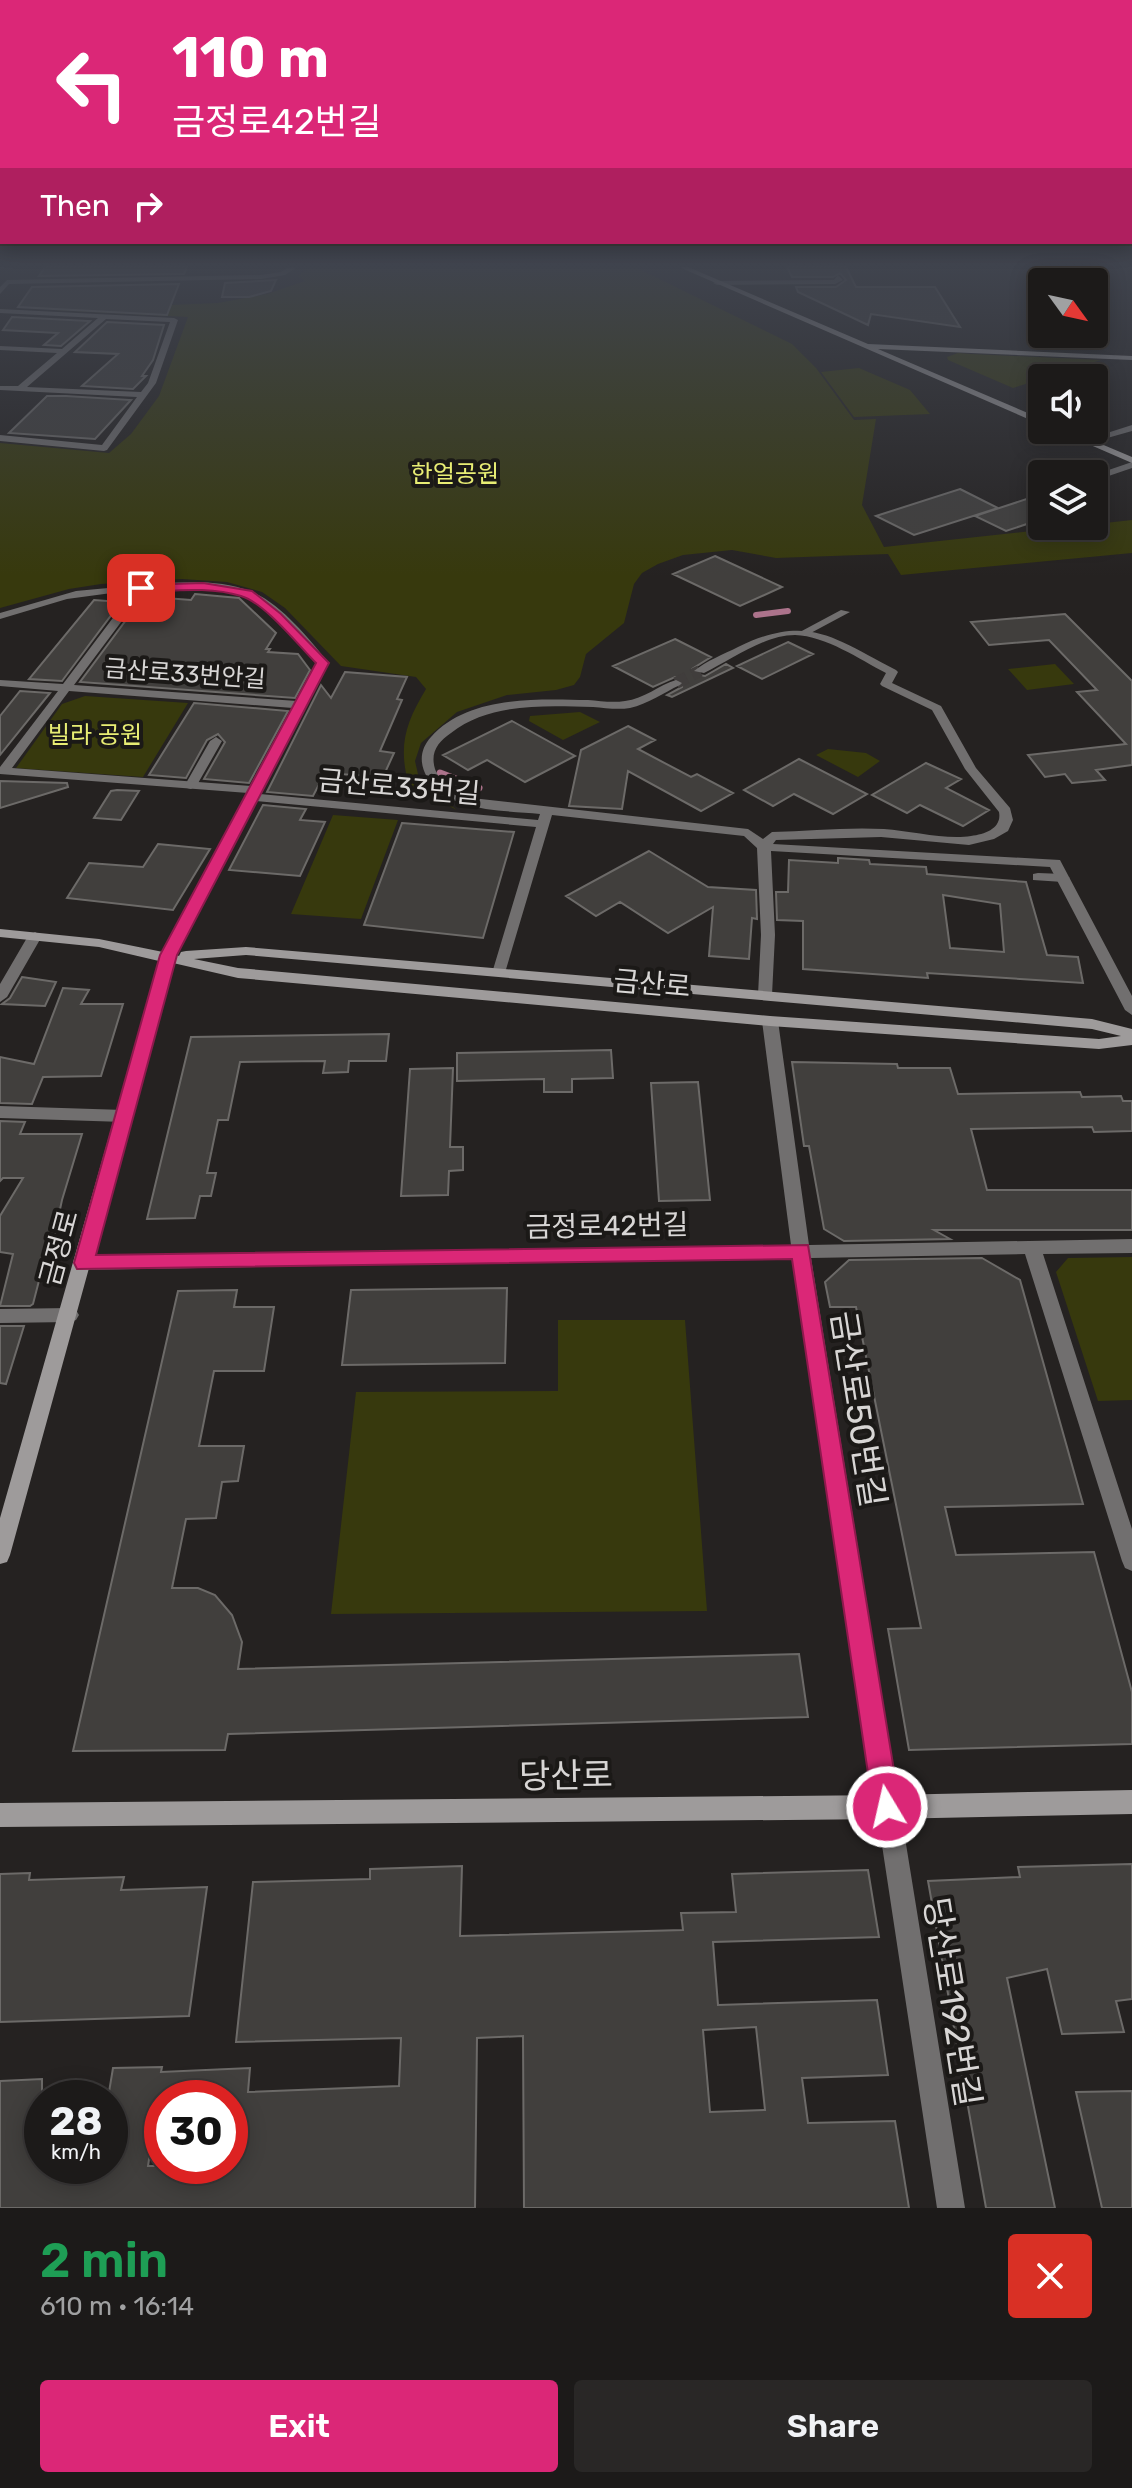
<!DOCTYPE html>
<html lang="en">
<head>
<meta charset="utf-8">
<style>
	:root { --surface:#1c1a19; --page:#292726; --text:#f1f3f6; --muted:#a0a1a2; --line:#3a3838; --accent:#db2777 }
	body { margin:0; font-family:Rubik,"Noto Sans KR",sans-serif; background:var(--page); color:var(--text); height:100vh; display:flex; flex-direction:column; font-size:30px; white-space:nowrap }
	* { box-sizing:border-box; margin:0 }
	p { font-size:26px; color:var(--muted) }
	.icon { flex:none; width:44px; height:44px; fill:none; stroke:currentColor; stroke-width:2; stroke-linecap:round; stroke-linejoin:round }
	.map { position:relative; height:2208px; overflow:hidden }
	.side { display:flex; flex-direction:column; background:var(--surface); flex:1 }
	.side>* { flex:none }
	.guide { position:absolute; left:0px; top:0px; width:1132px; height:244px; box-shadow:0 4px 20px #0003,0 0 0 2px var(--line); background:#db2777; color:#fff; overflow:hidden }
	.needle { width:52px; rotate:123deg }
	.controls { position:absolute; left:1028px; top:268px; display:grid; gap:16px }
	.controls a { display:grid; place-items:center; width:80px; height:80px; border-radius:8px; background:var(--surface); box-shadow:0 4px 20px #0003,0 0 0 2px var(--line); font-size:40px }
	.speed { position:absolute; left:24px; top:2080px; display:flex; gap:16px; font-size:40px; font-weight:700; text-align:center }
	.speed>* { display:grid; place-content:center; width:104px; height:104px; border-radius:50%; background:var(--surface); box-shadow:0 4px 20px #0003,0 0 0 2px var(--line); line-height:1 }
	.speed small { font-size:20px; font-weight:400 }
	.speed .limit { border:12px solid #d22; background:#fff; color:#111 }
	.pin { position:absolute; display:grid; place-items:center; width:68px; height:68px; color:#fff; margin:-34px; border-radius:16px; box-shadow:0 4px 12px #0006 }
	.me { position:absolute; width:88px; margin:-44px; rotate:351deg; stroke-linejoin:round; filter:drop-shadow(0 0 6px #0008) }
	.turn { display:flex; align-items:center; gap:28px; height:168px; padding:0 40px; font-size:36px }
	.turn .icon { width:104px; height:104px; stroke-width:2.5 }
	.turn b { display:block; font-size:56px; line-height:68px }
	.then { display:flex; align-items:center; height:76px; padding:0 40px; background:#0003; gap:16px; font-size:30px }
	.round { display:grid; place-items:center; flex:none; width:84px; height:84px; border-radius:8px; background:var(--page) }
	.headline { display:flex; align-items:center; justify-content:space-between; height:136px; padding:0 40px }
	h1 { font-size:48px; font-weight:600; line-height:60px; color:#1e9e55 }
	.button { display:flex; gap:16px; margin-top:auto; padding:16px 40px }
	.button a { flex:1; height:92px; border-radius:8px; background:var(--accent); color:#fff; font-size:32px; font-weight:600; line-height:92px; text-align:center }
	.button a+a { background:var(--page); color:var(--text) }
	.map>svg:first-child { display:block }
	.green { fill:#37390d }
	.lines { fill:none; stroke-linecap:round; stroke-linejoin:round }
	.stream-far1 { stroke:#ac738b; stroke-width:6 }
	.stream { stroke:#ac738b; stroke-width:7 }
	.building { fill:#413f3d; stroke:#6c6a68; stroke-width:2; fill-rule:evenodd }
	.street-tunnel { stroke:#403d3c; stroke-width:12; stroke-dasharray:12 6; stroke-linecap:butt }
	.lane { fill:#716f6f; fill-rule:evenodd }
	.street { fill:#716f6f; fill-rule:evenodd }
	.secondary { fill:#9e9b9b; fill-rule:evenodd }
	.route { fill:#db2777; stroke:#8e194d; stroke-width:2 }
	.labels { text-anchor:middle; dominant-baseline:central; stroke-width:8; stroke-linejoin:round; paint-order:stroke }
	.far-park-label { font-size:24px; fill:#e8ed74; stroke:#1b1917 }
	.far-street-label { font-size:24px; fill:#d8d6d5; stroke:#1b1917 }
	.street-label { font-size:28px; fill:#d8d6d5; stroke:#1b1917 }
	.near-street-label { font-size:34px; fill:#d8d6d5; stroke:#1b1917 }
</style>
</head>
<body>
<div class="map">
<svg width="1132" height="2208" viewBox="0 0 1132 2208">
	<rect width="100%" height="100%" fill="#252221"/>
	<!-- green -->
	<path class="green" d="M308,267h327l157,77 24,24 38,52 22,-1 -14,86 22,42 248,-27v33l-231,22 -13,-21 -112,4 -44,-8 -49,5 -25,9 -16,9 -8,11 -10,39 -38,31 -6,23 -6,8 -18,5 -49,5 -50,17 -36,31 -6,18 5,22 37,27 -48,-24c-11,-40 -4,-62 17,-97l-10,-12 -75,-11 -56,-58 -23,-16 -35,-10 -45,-3 -81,5 -32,5 -69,19v-165l109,10 22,-19 28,-38 29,-79 -135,-7 165,-7 49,-9 38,-13 -7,-5z
		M958,353l12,1 131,6 -88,28 -65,-28 -1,-3z
		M859,368l51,22 20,24 -76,3 -33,-45z
		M1055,664l19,20 -47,6 -19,-21z
		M85,696l103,7 -45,74 -127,-9 46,-64z
		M580,712l20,10 -37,18 -34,-19 1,-5z
		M828,749l38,4 14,8 -22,16 -42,-22z
		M333,815l65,5 -37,99 -70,-5z
		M1132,1257v143l-34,1 -42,-129 12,-14z
		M558,1320h127l22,291 -376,3 25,-222 202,-1z"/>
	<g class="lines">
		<!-- stream-far1 -->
		<path class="stream-far1" d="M756,615l32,-4"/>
		<!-- stream -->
		<path class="stream" d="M440,773l39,15"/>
	</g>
	<!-- building -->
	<path class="building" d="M45,267h142l-3,7 -145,2z
		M787,267h59l10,20h79l25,40 -89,-13 -3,11 -70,-33 -2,-5h40l10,-7 -6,-7 -7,4h-41z
		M276,280l-5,11 -22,6h-27l3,-14z
		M179,284l-12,31 -149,-8 14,-20z
		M12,317l78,4 -29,25 -17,-1 14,-12 -55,-3z
		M107,322l57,3 -11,35 -11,16h4l-13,13 -51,-3 36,-32 -43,-2z
		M47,396h19l65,4 -36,39 -86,-6z
		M960,489l38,19 -84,27 -38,-19z
		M1042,494v25l-36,12 -31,-15z
		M715,556l67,31 -42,19 -67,-32z
		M195,594l44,4 37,35 -10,16h4l-2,3 30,2 12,16 -15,28 -215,-16 58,-78 27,-6 26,2z
		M94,600l27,2 -59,79 -33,-2z
		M1065,614l67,67v84l-36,5 9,10 -33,3 -7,-9 -20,3 -17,-22 98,-11 -49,-52 20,-2 -48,-50 -60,5 -18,-23z
		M675,639l36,18 -19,12 1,5 12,2 21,-12 7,4 -61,29 -5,-2 15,-8 1,-7 -8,-3 -22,10 -40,-21z
		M788,642l25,12 -51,25 -25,-13z
		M345,672l62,5 -10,22 5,1 -22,51 14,2 -11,24 -58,-4 -12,23 -46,-4 54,-107 10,13z
		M20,691l30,2 -50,62v-39z
		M194,703l94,8 -39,72 -45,-4 21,-37 -7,-8 -11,6 -21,38 -37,-3z
		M512,721l63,35 -50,26 -38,-22 -19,10 -25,-15z
		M628,726l27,14 -17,9 53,28 6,-3 36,19 -32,18 -73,-40 -6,38 -53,-3 12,-56z
		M799,759l68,35 -34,20 -39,-20 -21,12 -29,-16z
		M926,763l35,16 -15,9 43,22 -26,16 -43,-21 -13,8 -35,-18z
		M0,781l67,2 1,4 -68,21z
		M117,790l22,1 -18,29 -27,-2 17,-27z
		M263,805l43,4 -6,11 25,2 -25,54 -71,-6z
		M402,823l112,9 -31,106 -119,-13z
		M158,844l52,5 -37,61 -106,-12 22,-35 54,4z
		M649,851l59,36 48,3 1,29 -5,-1 -3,41 -40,-3 4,-49 -45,26 -48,-31 -24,14 -30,-20z
		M838,858l31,2 1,4 56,3 1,7 99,8 21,73 31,2 5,26 -156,-10 1,5 -125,-9v-48l-26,-1 -1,-28h12l1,-32 49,3zM943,895l57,9 4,48 -54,-4z
		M22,977l34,5 -11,24 -43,-2 8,-6z
		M63,988l26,2 -8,14h42l-22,72 -58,1 -11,27 -32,-1v-46l34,7z
		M389,1034l-3,27h-37l-1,11 -25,1 2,-12 -85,1 -12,58h-10l-11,53h9l-5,23h-11l-5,22 -48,1 44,-182z
		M611,1050l2,28 -41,1v13h-28v-13l-87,2v-28z
		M792,1062l105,2 1,4h52l8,26 122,-2 2,5 39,-1 2,5h9v30l-38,1 -2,-5 -121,2 16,61h145v40h-198l16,9 -106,2 -20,-12 -15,-83h-5z
		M453,1068l-3,79h13v23l-14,1 -1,24 -47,1 9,-127z
		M698,1082l12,118 -51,1 -8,-118z
		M0,1121l25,1 -5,12h62l-20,66 -9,42h-4l-16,62 -3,2h-30l13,-52 -13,-2v-36l23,-38h-20l-3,3z
		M982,1258l38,22 63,224 -138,3 11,48 138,-3 38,140v52l-223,6 -21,-121 33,-1 -65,-321h-26l-5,-25 24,-22z
		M507,1288l-2,75 -163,2 9,-75z
		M237,1290l-3,17h40l-10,64h-50l-15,75h45l-6,35 -16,1 -6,36 -30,1 -14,69h26l17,7 17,20 10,27 -4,27 561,-15 9,63 -580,17 -3,16 -152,1 105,-460z
		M0,1326h24l-18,58 -6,-1z
		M1132,1864v135l-16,2 8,31 -62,2 -15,-65 -40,9 48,230h-69l-58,-327 92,-4 -2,-10z
		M462,1866l-2,70 223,-6 -2,-17 55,-1 -4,-38 136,-4 11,67 -166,5 5,63 159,-5 11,75 -86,3 6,45 87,-2 14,87h-385l-1,-172 -46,2 -2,170h-475v-127l42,-2v87h68l-2,-68 5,-30 49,-1 -1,5 89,-4 -2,24 151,-6 2,-48 -165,4 17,-160 117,-3v-10zM756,2027l9,83 -55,2 -7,-82zM158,2098h72v68h-82z
		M30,1873l-1,7 95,-3 -3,13 86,-3 -18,129 -189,6v-148z
		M1132,2091v117h-30l-26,-116z"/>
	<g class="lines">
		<!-- street-tunnel -->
		<path class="street-tunnel" d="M676,683l24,-12"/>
		<!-- lane -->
		<path class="lane" d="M289,267h8l-12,8 -24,4 -252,5 -9,10v-7l7,-7 254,-5 20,-3z
			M838,275l5,5 -8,4 -118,1 -4,-2 4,-2 117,-1z
			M1132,462v6l-38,13v-6z
			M841,610l9,2 -43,23 -9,-2z
			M216,737l6,4 -25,44 -6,4 -4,-1 -2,-3 25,-44z
			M1038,873l25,1 7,4 -7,4 -30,-2v-6z"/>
		<!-- street -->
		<path class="street" d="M0,309l174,9 4,2 -22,63 -49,67 -3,1 -104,-10v-6l102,10 35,-48 -137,-7v-4h18l39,-33 -57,-3v-4l62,3 36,-31 -98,-5zM106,319l64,3 -22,61 -7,9 -114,-5z
			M1132,425v6l-46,13 -4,-3z
			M162,583c29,-1 61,-3 88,8 31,12 58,47 79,72l-69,131 278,26 2,-6c-36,-4 -92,-1 -113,-37 -8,-14 -7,-28 4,-40 37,-42 107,-38 157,-37 12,1 25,3 37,1 19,-2 34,-16 51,-21l6,3 -2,2c-17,8 -32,19 -50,23 -12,2 -25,0 -37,-1 -47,-1 -103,-5 -142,26 -13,9 -21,19 -16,36 6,16 23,23 37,29l276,31 15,10 9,-7c37,-1 75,-5 112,-3 27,2 62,11 87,7 15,-2 31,-8 28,-24l-34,-43 -33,-59 -50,-24 -2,-2 6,-11c-27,-14 -60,-37 -91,-38 -31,0 -64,25 -91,38l-10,-2c12,-10 30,-17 44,-24 70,-34 96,-9 158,23l2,2 -6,11 49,23 35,62 34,40 3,12 -5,11 -14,8 -25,6 -88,-8 -105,3 -3,4 287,16 72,136v19l-7,-5 -75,-143 -279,-16 4,84 -3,60 -7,5 -7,-5 3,-60 -4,-87 -13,-12 -192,-21 -48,161h-10l-2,-3 44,-146 -280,-26 -81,154 -7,4 -5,-1 -2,-3 87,-162 -248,-19v-7l58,-76 -58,-5v-6l63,4 71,-94 -67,9 -67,20v-6l76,-22zM187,588c19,1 39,1 56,8 30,12 53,44 74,67l-20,38 -223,-16 71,-95zM69,691l224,17 -42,78 -239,-18z
			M35,932l7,4 -35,61 -7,5v-18l28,-48z
			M770,1016l8,5 31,224 323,-6v14l-89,1 89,275v42l-7,-3 -3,-7 -97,-307 -214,4 154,950h-28l-144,-950 -709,12 -6,-2 -3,-5 3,-5 6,-2 707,-11 -29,-224z
			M0,1106l124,4 8,6 -8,6 -124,-4z
			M70,1308l6,2 3,5 -3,5 -6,2 -70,1v-14z"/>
		<!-- secondary -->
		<path class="secondary" d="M679,267h9l180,77 264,12v4l-254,-11 164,70v6z
			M1056,430h12l64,27v6z
			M0,929l99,10 64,13 5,-1 11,5 2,-4 5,-1 60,-4 846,72 40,10v16l-33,4 -329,-23 -532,-48 -65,-15 -163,592 -3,7 -7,2v-46l159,-557 -60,-14 -99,-10zM246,955l846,74 29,7 -22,3 -329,-23 -532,-48 -44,-9z
			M1132,1790v24l-245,5 -887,8v-24l887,-8z"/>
	</g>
	<!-- sky -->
	<linearGradient id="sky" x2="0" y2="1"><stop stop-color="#141312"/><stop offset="0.46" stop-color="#40444e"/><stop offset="1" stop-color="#40444e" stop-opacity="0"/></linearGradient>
	<rect width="1132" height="576" fill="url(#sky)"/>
	<!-- route -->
	<path class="route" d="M203,583l49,8 29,23 48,49 -152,292 -81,300 712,-10 92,562 -4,10 -9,4 -10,-4 -4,-10 -81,-548 -715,10 -3,-6 86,-308 156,-292c-18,-18 -51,-60 -75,-67 -32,-10 -67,-5 -100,-4l-6,-4 6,-3z"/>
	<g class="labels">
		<!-- far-park labels -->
		<g class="far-park-label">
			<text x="455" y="474">한얼공원</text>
			<text x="95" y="735">빌라 공원</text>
		</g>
		<!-- far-street labels -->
		<g class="far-street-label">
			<text transform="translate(185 674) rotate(4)">금산로33번안길</text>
		</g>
		<!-- street labels -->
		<g class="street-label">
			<text transform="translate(399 787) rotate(5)">금산로33번길</text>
			<text transform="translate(652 984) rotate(5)">금산로</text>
			<text transform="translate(607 1226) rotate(-1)">금정로42번길</text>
			<text transform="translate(59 1248) rotate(-75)">금정로</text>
		</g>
		<!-- near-street labels -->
		<g class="near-street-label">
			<text transform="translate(858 1409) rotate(81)">금산로50번길</text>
			<text transform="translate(566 1776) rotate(-1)">당산로</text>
			<text transform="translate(952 2002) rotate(81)">당산로192번길</text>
		</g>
	</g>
</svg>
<div class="controls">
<a><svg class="needle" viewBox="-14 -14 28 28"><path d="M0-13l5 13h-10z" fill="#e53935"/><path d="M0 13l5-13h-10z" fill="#a0a1a2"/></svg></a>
<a><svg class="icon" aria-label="sound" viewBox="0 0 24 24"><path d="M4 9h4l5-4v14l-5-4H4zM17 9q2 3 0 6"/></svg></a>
<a><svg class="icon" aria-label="layers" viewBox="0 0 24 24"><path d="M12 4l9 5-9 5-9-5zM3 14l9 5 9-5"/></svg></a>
</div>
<div class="speed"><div>28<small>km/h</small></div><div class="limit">30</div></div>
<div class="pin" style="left:141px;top:588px;background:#d93025"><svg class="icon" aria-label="arrive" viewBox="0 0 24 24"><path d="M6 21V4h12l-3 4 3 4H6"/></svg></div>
<svg class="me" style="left:887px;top:1807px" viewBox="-20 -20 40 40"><circle r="17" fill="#db2777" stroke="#fff" stroke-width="3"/><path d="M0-11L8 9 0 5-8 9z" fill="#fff"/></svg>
<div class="guide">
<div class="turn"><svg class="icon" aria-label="left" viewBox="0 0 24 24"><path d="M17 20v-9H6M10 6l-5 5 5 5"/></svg><div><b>110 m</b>금정로42번길</div></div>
<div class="then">Then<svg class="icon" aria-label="right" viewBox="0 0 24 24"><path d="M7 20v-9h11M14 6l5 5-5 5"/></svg></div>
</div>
</div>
<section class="side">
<div class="headline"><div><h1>2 min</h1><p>610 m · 16:14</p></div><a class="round" style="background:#d93025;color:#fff"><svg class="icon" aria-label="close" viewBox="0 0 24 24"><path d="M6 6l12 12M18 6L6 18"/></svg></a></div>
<div class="button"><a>Exit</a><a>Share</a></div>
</section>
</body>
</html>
